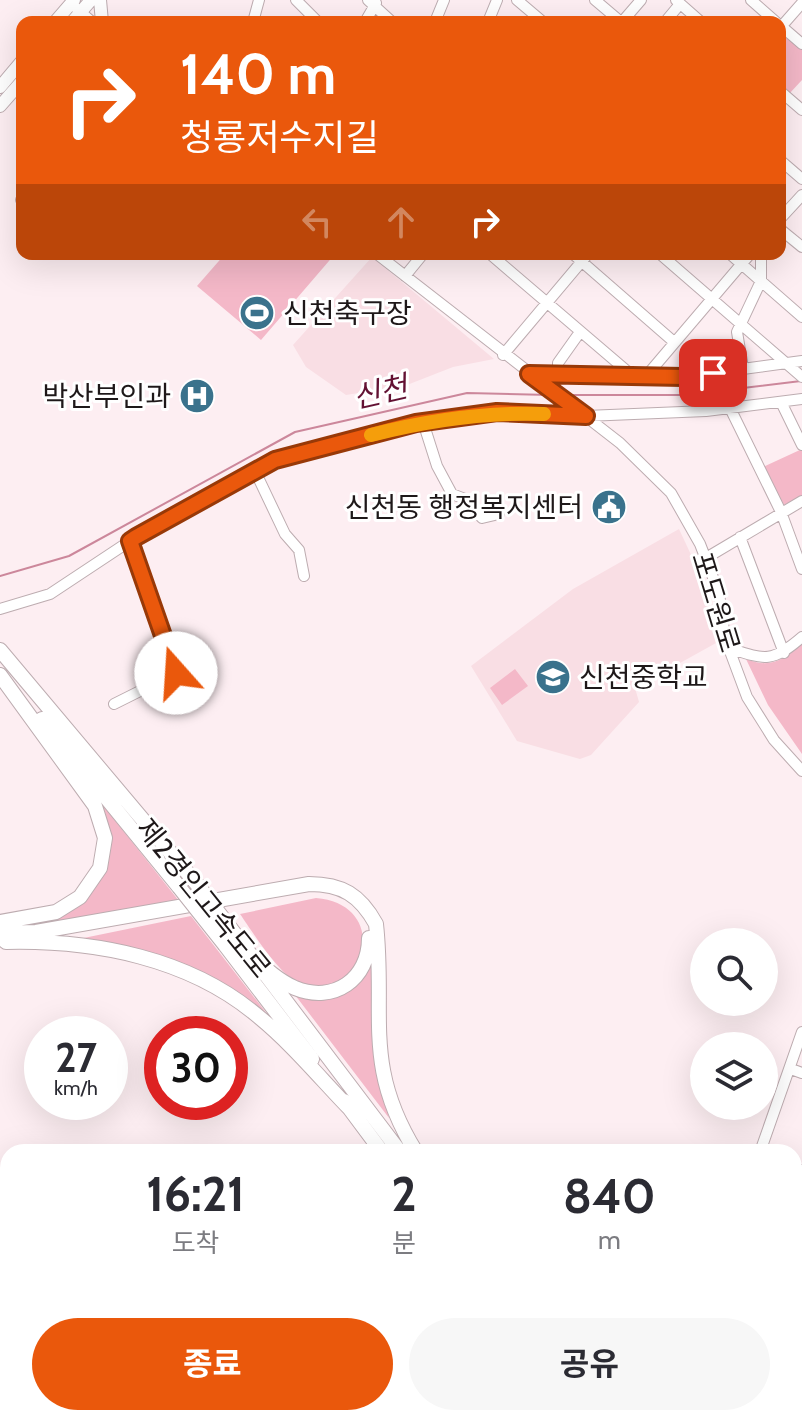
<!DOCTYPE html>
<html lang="ko">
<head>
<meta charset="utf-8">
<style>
	:root { --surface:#fff; --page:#f7f7f7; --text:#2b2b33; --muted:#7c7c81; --accent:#ea580c }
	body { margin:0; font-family:Cabin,"Noto Sans KR",sans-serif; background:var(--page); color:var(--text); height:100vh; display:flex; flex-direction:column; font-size:30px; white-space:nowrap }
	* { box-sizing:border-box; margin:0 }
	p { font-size:26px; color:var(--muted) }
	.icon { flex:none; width:44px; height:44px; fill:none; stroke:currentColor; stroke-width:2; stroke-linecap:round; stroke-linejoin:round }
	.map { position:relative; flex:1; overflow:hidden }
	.details { position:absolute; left:0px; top:1144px; width:802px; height:282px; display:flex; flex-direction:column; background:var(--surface); border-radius:24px 24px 0 0; box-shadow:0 8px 32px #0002 }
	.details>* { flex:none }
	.top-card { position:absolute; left:16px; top:16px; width:770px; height:244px; border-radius:16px; box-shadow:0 8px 32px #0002; background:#ea580c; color:#fff; overflow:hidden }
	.tools { position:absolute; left:690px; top:928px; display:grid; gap:16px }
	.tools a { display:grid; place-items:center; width:88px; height:88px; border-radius:50%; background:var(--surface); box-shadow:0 8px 32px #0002; font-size:40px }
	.speed { position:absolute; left:24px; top:1016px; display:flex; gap:16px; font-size:40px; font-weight:700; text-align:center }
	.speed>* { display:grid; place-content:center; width:104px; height:104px; border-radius:50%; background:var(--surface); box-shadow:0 8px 32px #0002; line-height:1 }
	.speed small { font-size:20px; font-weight:400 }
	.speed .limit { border:12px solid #d22; background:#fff; color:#111 }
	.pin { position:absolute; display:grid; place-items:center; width:68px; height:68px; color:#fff; margin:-34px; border-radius:16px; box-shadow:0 4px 12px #0006 }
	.me { position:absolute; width:88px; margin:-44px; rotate:341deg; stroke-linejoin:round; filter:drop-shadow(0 0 6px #0008) }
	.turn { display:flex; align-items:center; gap:28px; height:168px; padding:0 32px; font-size:36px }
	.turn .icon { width:104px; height:104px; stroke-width:2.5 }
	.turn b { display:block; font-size:56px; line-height:68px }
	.lanes { display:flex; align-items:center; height:76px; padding:0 32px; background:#0003; justify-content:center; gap:40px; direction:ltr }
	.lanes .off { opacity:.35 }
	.eta { display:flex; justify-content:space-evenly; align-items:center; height:136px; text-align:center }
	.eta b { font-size:48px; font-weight:700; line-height:56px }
	.button { display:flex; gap:16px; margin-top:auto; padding:16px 32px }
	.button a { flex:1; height:92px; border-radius:48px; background:var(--accent); color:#fff; font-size:32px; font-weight:700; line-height:92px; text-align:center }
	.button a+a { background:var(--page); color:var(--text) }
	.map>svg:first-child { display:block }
	.built { fill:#f9dee4 }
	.green { fill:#f4b8c8 }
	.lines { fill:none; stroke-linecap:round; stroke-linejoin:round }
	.stream { stroke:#cc879b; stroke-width:2 }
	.minor-casing { stroke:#bdacb0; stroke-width:12 }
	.major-casing { stroke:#bdacb0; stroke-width:14 }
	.highway-casing { stroke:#bdacb0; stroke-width:16 }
	.minor { stroke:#fff; stroke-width:10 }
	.major { stroke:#fff; stroke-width:12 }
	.highway { stroke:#fff; stroke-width:14 }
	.highway-bridge-casing { stroke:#bdacb0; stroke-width:16; stroke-linecap:butt }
	.highway-bridge { stroke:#fff; stroke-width:14 }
	.route-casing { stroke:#983908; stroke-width:20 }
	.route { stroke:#ea580c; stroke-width:14 }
	.slow { stroke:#f59e0b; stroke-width:14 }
	.labels { text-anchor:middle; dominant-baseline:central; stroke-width:6; stroke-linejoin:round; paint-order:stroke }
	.poi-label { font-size:28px; fill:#1e1819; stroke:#fff; text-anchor:start }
	.street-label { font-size:28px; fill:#1e1819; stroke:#fff }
	.water-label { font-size:30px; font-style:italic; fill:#631133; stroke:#fff }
</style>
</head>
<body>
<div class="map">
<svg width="802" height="1425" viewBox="0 0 802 1425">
	<rect width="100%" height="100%" fill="#fdeef2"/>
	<!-- built -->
	<path class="built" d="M372,257l122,102 -41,8 -46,18 -61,10 -40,-28 -13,-22z
		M679,529l28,60 9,54 -81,45 4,14 -48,53 -11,4 -63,-18 -46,-75 102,-77z"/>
	<!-- green -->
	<path class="green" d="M785,35l17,14v31l-13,14 -9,-8v-49z
		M225,254h110l-74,86 -64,-54z
		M802,449v47l-18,9 -21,-38z
		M802,644v110l-34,-49 -22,-46c24,10 38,1 56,-15z
		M515,669l13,17 -26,19 -12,-17z
		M82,779l97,122 -144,27 -32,1c55,-9 90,-18 106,-77z
		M316,898c75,6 52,102 -9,89 -24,-5 -53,-53 -67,-73z
		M191,916l80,103 -88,-55 -38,-12 -76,-11z
		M372,957l-1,68 18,93 -97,-127 34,7z"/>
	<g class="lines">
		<!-- stream -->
		<path class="stream" d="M564,395h120l117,-14
			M0,576l69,-20 226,-124 172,-39 83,2"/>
		<defs>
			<path id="minor" d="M296,0l22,22
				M368,0l24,22
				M517,0l26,22
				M595,0l26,22
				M676,0l25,22
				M751,0l25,22
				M75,7l17,15
				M253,22l6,-22
				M365,22l11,-19
				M435,22l9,-22
				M488,22l9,-22
				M622,22l19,-22
				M665,22l15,-18
				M780,25l22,19
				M780,28l22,-25
				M780,91l22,19
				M780,160l22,19
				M21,200h1
				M780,219l22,-24
				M780,229l22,18
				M377,254l243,189 51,50 29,51 19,49 6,45 22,59 27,43 28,31
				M490,254l144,123h49l119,-16
				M573,254l101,88
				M660,254l142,123
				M730,254l72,63
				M405,276l18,-22
				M503,355l85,-101
				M743,368l-6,-36 24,-51v-27
				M529,374l105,3
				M648,374l102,-120
				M558,375v-12l22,-31
				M781,402l21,43
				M730,408l51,104 21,57
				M423,422l14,44 15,28 13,5 17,19 17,-4
				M255,471l30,63 14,16 5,26
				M740,537l44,116
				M706,558l96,-57
				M0,609l50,-15 86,-57 139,-77 141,-37 81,-11 89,4 120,-5 96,-12
				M729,648c36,12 43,15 73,-11
				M114,704l62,-31 -46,-132
				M791,1069l11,4
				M760,1152l42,-120
				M794,1171l8,-1
				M794,1266l8,-7
				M794,1304l8,9
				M794,1376l8,11"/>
			<path id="major" d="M100,0l2,22
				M55,22l19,-22
				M72,22l19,-22
				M0,87l22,-26
				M0,106l22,-25"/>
			<path id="highway" d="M0,650l196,233
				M0,675l95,131 10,32 -5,30 -20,29 -24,15 -56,10
				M42,719l137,168
				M0,933l36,-1 273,-48c33,0 51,11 67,40 10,91 -14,141 40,228
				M6,942c89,-2 184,16 253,75 33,27 61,61 91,92
				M241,942l159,210
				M225,945l87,114
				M254,958c12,11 25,23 41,30 39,16 74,-9 74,-50
				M344,1101l38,51
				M584,1418l5,7
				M600,1418l6,7"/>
		</defs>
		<!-- minor casing -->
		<use href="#minor" class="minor-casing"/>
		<!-- major casing -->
		<use href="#major" class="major-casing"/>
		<!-- highway casing -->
		<use href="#highway" class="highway-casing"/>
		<!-- minor -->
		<use href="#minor" class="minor"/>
		<!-- major -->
		<use href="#major" class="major"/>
		<!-- highway -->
		<use href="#highway" class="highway"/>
		<defs>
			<path id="highway-bridge" d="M196,883l45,59
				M179,887l46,58"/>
		</defs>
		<!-- highway-bridge casing -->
		<use href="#highway-bridge" class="highway-bridge-casing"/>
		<!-- highway-bridge -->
		<use href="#highway-bridge" class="highway-bridge"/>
	</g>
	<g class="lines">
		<defs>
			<path id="route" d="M176,673l-46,-132 6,-4 139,-77 141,-37 81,-11 89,4 -57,-42 154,3 30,-4"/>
		</defs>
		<!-- route casing -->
		<use href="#route" class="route-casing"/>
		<!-- route -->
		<use href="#route" class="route"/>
		<!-- slow -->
		<path class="slow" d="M371,435c58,-15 114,-23 173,-21"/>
	</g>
	<!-- icons -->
	<defs>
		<symbol id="stadium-disc" viewBox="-11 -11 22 22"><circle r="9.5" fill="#3a728c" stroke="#fff"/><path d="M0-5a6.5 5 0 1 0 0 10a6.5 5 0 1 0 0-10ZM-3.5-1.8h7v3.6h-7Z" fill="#fff"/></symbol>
		<symbol id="hospital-disc" viewBox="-11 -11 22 22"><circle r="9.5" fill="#3a728c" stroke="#fff"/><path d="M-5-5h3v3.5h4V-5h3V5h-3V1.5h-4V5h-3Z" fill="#fff"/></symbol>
		<symbol id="civic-disc" viewBox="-11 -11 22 22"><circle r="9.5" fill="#3a728c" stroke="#fff"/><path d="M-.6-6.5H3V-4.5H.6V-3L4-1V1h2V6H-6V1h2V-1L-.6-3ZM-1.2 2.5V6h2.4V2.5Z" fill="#fff"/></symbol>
		<symbol id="school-disc" viewBox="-11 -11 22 22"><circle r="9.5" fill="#3a728c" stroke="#fff"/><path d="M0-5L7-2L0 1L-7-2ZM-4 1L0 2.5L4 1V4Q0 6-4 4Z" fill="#fff"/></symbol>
	</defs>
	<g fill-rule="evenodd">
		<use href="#stadium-disc" x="237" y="293" width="40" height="40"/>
		<use href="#hospital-disc" x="177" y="376" width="40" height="40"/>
		<use href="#civic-disc" x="589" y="487" width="40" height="40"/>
		<use href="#school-disc" x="533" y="657" width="40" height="40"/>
	</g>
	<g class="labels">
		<!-- poi labels -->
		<g class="poi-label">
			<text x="283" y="313">신천축구장</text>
			<text x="171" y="396" text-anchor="end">박산부인과</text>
			<text x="583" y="507" text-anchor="end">신천동 행정복지센터</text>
			<text x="579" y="677">신천중학교</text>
		</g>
		<!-- street labels -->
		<g class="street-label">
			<text transform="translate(716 602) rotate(73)">포도원로</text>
			<text transform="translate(204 898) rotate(51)">제2경인고속도로</text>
		</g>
		<!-- water labels -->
		<g class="water-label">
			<text transform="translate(380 392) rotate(-13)">신천</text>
		</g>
	</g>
</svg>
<div class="tools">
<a><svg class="icon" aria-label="search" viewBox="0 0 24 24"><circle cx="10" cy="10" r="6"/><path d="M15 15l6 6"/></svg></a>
<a><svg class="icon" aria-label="layers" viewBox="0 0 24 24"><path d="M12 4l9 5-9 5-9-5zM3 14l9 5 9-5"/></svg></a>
</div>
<div class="speed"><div>27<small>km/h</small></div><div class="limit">30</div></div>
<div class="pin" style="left:713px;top:373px;background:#d93025"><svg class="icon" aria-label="arrive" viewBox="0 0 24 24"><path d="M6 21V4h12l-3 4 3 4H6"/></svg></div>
<svg class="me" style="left:176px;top:673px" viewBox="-20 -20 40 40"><circle r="19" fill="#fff"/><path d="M0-13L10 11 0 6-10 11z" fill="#ea580c"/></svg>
<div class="top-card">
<div class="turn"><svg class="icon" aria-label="right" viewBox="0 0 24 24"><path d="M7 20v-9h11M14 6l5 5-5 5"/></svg><div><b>140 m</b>청룡저수지길</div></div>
<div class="lanes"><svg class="icon off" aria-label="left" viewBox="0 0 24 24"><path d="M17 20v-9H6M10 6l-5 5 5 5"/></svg><svg class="icon off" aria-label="ahead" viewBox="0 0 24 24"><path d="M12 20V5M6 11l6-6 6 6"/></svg><svg class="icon" aria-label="right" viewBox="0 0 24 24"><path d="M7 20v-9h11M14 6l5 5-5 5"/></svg></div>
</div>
<section class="details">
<div class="eta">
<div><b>16:21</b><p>도착</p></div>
<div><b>2</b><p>분</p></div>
<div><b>840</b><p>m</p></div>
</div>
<div class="button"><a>종료</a><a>공유</a></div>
</section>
</div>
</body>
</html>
